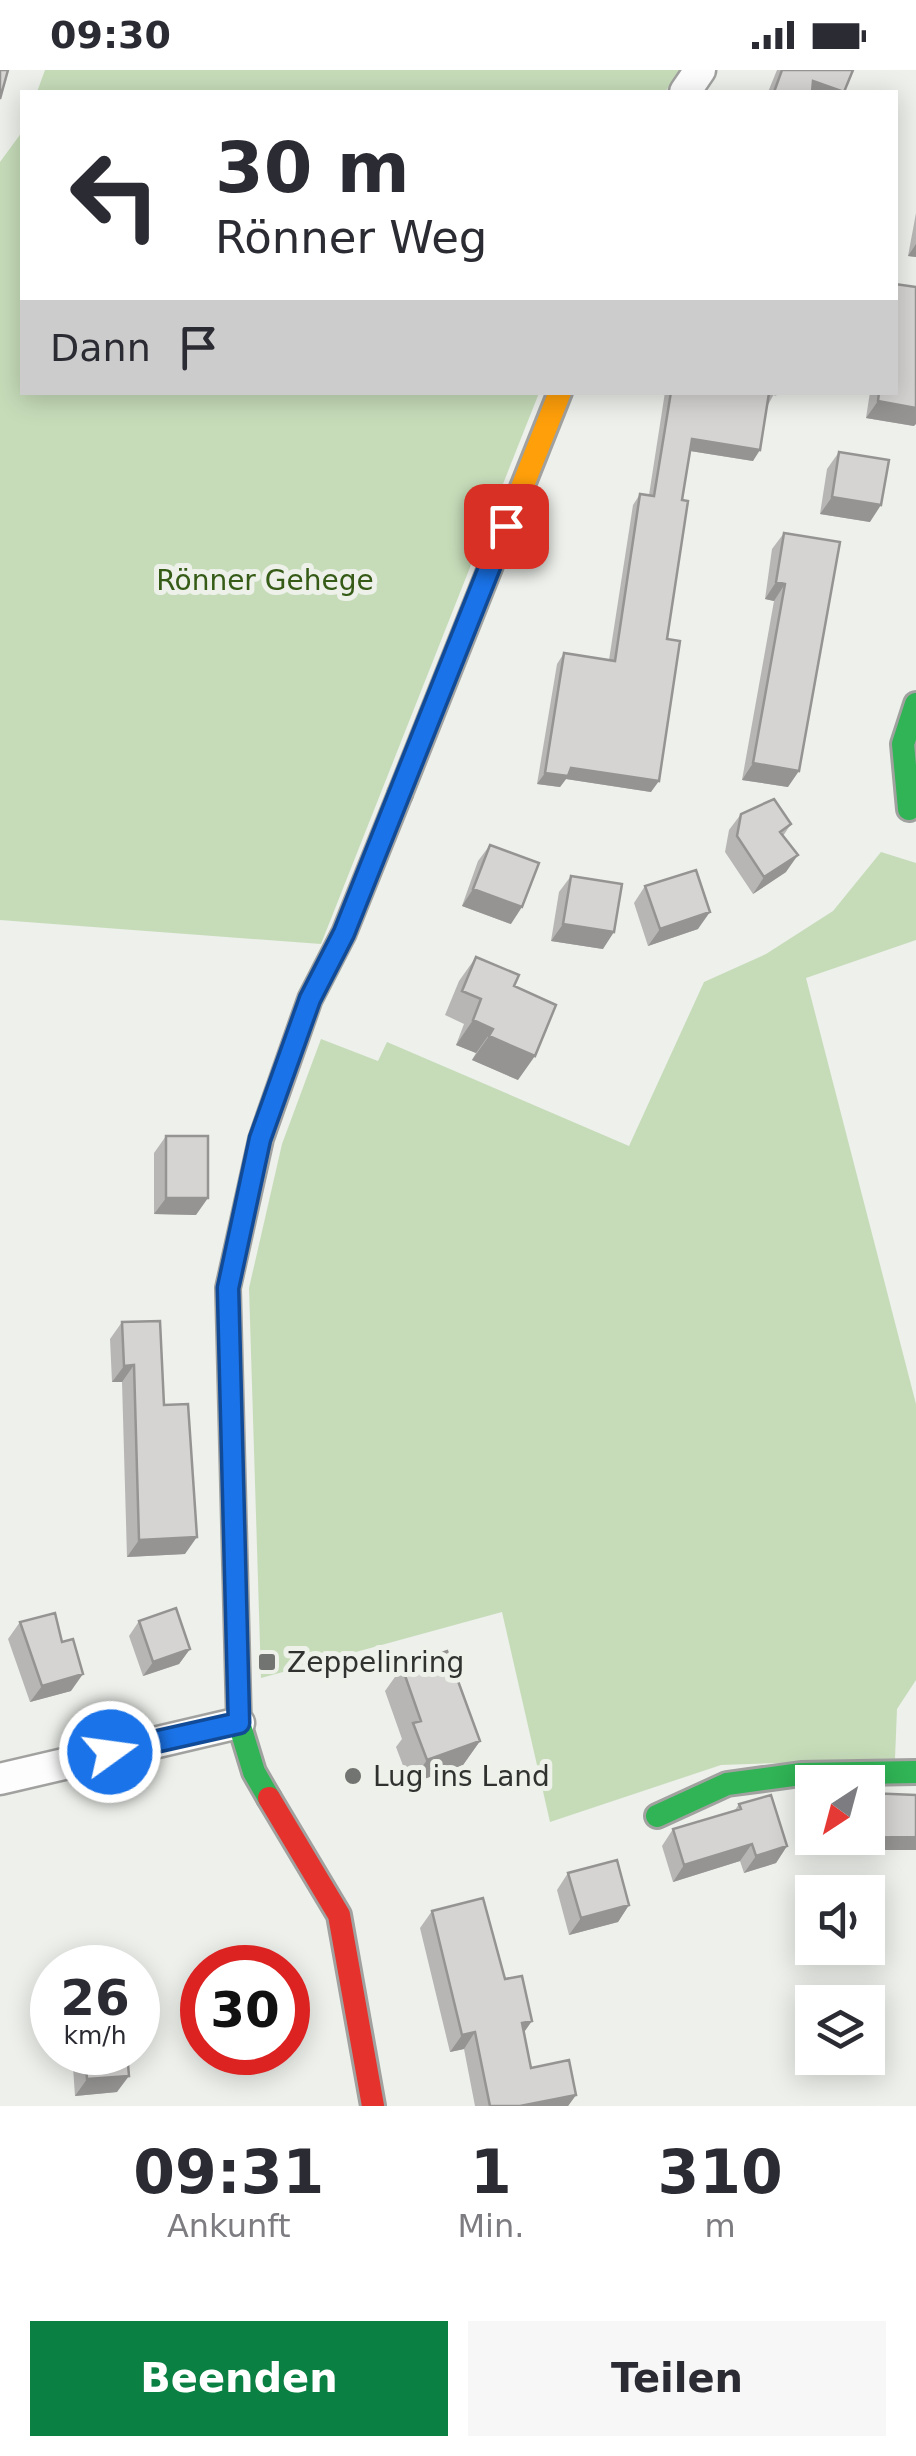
<!DOCTYPE html>
<html lang="de">
<head>
<meta charset="utf-8">
<style>
	:root { --surface:#fff; --page:#f7f7f7; --text:#2b2b33; --muted:#7c7c81; --accent:#0b8043 }
	body { margin:0; font-family:"DejaVu Sans",sans-serif; background:var(--page); color:var(--text); height:100vh; display:flex; flex-direction:column; font-size:38px; white-space:nowrap }
	* { box-sizing:border-box; margin:0 }
	p { font-size:32px; color:var(--muted) }
	.icon { flex:none; width:55px; height:55px; fill:none; stroke:currentColor; stroke-width:2; stroke-linecap:round; stroke-linejoin:round }
	.map { position:relative; height:2036px; overflow:hidden }
	.details { display:flex; flex-direction:column; background:var(--surface); flex:1 }
	.details>* { flex:none }
	.top-card { position:absolute; left:20px; top:20px; width:878px; height:305px; border-radius:0px; box-shadow:0 5px 25px #0003; background:#fff; color:var(--text); overflow:hidden }
	.needle { width:65px; rotate:216deg }
	.buttons { position:absolute; left:795px; top:1695px; display:grid; gap:20px }
	.buttons a { display:grid; place-items:center; width:90px; height:90px; border-radius:0px; background:var(--surface); box-shadow:0 5px 25px #0003; font-size:50px }
	.speed { position:absolute; left:30px; top:1875px; display:flex; gap:20px; font-size:50px; font-weight:700; text-align:center }
	.speed>* { display:grid; place-content:center; width:130px; height:130px; border-radius:50%; background:var(--surface); box-shadow:0 5px 25px #0003; line-height:1 }
	.speed small { font-size:25px; font-weight:400 }
	.speed .limit { border:15px solid #d22; background:#fff; color:#111 }
	.pin { position:absolute; display:grid; place-items:center; width:85px; height:85px; color:#fff; margin:-42px; border-radius:20px; box-shadow:0 5px 15px #0006 }
	.me { position:absolute; width:110px; margin:-55px; rotate:76deg; stroke-linejoin:round; filter:drop-shadow(0 0 8px #0008) }
	.turn { display:flex; align-items:center; gap:35px; height:210px; padding:0 30px; font-size:45px }
	.turn .icon { width:130px; height:130px; stroke-width:2.5 }
	.turn b { display:block; font-size:70px; line-height:85px }
	.then { display:flex; align-items:center; height:95px; padding:0 30px; background:#0003; gap:20px; font-size:38px }
	.eta { display:flex; justify-content:space-evenly; align-items:center; height:170px; text-align:center }
	.eta b { font-size:60px; font-weight:700; line-height:70px }
	.primary-button { display:flex; gap:20px; margin-top:auto; padding:20px 30px }
	.primary-button a { flex:1; height:115px; border-radius:0px; background:var(--accent); color:#fff; font-size:40px; font-weight:700; line-height:115px; text-align:center }
	.primary-button a+a { background:var(--page); color:var(--text) }
	.status { display:flex; justify-content:space-between; align-items:center; height:70px; padding:0 50px; background:var(--surface); direction:ltr }
	.status svg { height:28px; fill:currentColor }
	.map>svg:first-child { display:block }
	.green { fill:#c6dcb9 }
	.lines { fill:none; stroke-linecap:round; stroke-linejoin:round }
	.street-casing { stroke:#a1a2a0; stroke-width:35 }
	.fast-casing { stroke:#a1a2a0; stroke-width:28 }
	.slow-casing { stroke:#a1a2a0; stroke-width:28 }
	.jam-casing { stroke:#a1a2a0; stroke-width:28 }
	.street { stroke:#fcfdfc; stroke-width:30 }
	.fast { stroke:#30b455; stroke-width:22 }
	.slow { stroke:#ff9f0a; stroke-width:22 }
	.jam { stroke:#e5322d; stroke-width:22 }
	.wall { fill:#b7b6b5 }
	.shaded-wall { fill:#959493 }
	.building { fill:#d5d4d2; stroke:#959493; stroke-width:2.5 }
	.route-casing { stroke:#114b97; stroke-width:25 }
	.route { stroke:#1a73e8; stroke-width:18 }
	.poi-dot { fill:#727471; stroke:#edf1ea; stroke-width:4 }
	.labels { text-anchor:middle; dominant-baseline:central; stroke-width:10; stroke-linejoin:round; paint-order:stroke }
	.park-label { font-size:28px; fill:#355b16; stroke:#edf1ea }
	.poi-label { font-size:28px; fill:#303230; stroke:#edf1ea; text-anchor:start }
</style>
</head>
<body>
<div class="status"><b>09:30</b><svg viewBox="0 0 49 12"><path d="M0 12V9h3v3zM5 12V6h3v6zM10 12V3h3v9zM15 12V0h3v12zM26 1h20v11H26zM47 4h2v5h-2z"/></svg></div>
<div class="map">
<svg width="916" height="2036" viewBox="0 0 916 2036">
	<rect width="100%" height="100%" fill="#edf0eb"/>
	<!-- green -->
	<path class="green" d="M45,0h635l-15,22h-628z
		M22,62v260l517,1 -218,551 -321,-24v-758z
		M881,782l35,11v77l-110,38 110,426v276l-19,29 -2,50 -174,6 -171,57 -48,-210 -241,66 -12,-390 33,-144 39,-105 57,22 9,-19 242,104 75,-164 62,-28 67,-43z"/>
	<g class="lines">
		<defs>
			<path id="street" d="M685,22l15,-22
				M0,1709l239,-56"/>
			<path id="fast" d="M909,739l-6,-65 13,-40
				M269,1728l-15,-26 -15,-49 -11,-435 33,-149 49,-140 34,-66 56,-139
				M657,1746l70,-32 74,-10 115,-2"/>
			<path id="slow" d="M400,724l160,-402"/>
			<path id="jam" d="M269,1728l70,117 34,191"/>
		</defs>
		<!-- street casing -->
		<use href="#street" class="street-casing"/>
		<!-- fast casing -->
		<use href="#fast" class="fast-casing"/>
		<!-- slow casing -->
		<use href="#slow" class="slow-casing"/>
		<!-- jam casing -->
		<use href="#jam" class="jam-casing"/>
		<!-- street -->
		<use href="#street" class="street"/>
		<!-- fast -->
		<use href="#fast" class="fast"/>
		<!-- slow -->
		<use href="#slow" class="slow"/>
		<!-- jam -->
		<use href="#jam" class="jam"/>
	</g>
	<!-- wall -->
	<path class="wall" d="M777,0h76l-9,22h-76z
		M916,143v44l-8,-1z
		M665,322h110l-7,13 -15,56 -63,-10 -8,49 -31,292 -85,-13 -6,8 -23,-3 20,-120 7,-11 45,7 24,-155 7,-11 9,1z
		M870,322h25l19,34 -48,-8z
		M839,382l31,70 -50,-8 7,-45z
		M784,463l4,254 -46,-7 32,-179 -9,-2 7,-50z
		M741,744l50,10 -8,12 3,36 -33,22 -28,-42 4,-22z
		M490,775l21,79 -49,-18 16,-45z
		M571,806l32,73 -52,-8 8,-49z
		M645,816l53,43 -50,17 -14,-43z
		M476,887l38,29 4,94 -46,-20 4,-7 -20,-8 8,-21 -19,-9 14,-34z
		M166,1066l30,79 -42,-1v-61z
		M122,1252l42,83 21,149 -58,3 -5,-175h-10l-2,-43z
		M139,1551l51,28 -11,15 -36,12 -14,-40z
		M20,1552l51,69 -41,11 -22,-63z
		M402,1597l78,74 -17,24 -53,19 -14,-37 6,-8 -17,-48z
		M916,1725v55h-95v-12h47z
		M739,1734l48,42 -11,17 -32,10 -4,-12 -67,21 -11,-36 11,-17 62,-19z
		M568,1803l61,32 -11,17 -49,13 -12,-45z
		M432,1841l73,68 19,53 7,36 45,27 -8,11h-93l-11,-57 -14,3 -30,-124z
		M83,1982h44l-10,40 -42,4 -2,-29z"/>
	<!-- shaded-wall -->
	<path class="shaded-wall" d="M813,11l30,11h-38z
		M916,174v13l-8,-1z
		M878,331l38,7v16l-2,2 -48,-8z
		M692,369l68,11 -7,11 -69,-11z
		M832,427l49,8 -11,17 -50,-8z
		M776,512l9,2 -11,17 -9,-2z
		M753,693l46,8 -11,16 -46,-7z
		M571,698l88,13 -8,11 -85,-13 -6,8 -23,-3 8,-11z
		M798,785l-12,17 -33,22 11,-17z
		M473,819l49,18 -11,17 -49,-18z
		M710,842l-12,17 -50,17 12,-17z
		M563,854l51,8 -11,17 -52,-8z
		M473,950l20,9 -17,24 -20,-8z
		M489,966l46,20 -17,24 -46,-20z
		M166,1128h42l-12,17 -42,-1z
		M134,1295l-12,17h-10l12,-16z
		M197,1467l-12,17 -58,3 12,-17z
		M190,1579l-11,15 -36,12 10,-14z
		M83,1604l-12,17 -41,11 12,-16z
		M480,1671l-17,24 -53,19 17,-24z
		M916,1767v13h-95l8,-12z
		M752,1774l-12,17 -67,21 11,-17z
		M787,1776l-11,17 -32,10 12,-17z
		M629,1835l-11,17 -49,13 12,-17z
		M532,1951l-12,17 2,-15z
		M475,1962l-11,17 -14,3 12,-17z
		M129,2006l-12,16 -42,4 12,-17z
		M576,2025l-8,11h-48z"/>
	<!-- building -->
	<path class="building" d="M0,0h8l-8,29z
		M782,0h71l-9,22 -31,-11 -1,11h-38z
		M895,214l21,3v121l-38,-7 1,-9h16z
		M671,322h104v2l-6,-1 -9,57 -68,-11 -10,61 6,1 -21,138 13,2 -21,140 -88,-13 -3,8 -23,-3 19,-120 51,8 25,-167 14,2z
		M839,382l50,8 -8,45 -49,-8z
		M784,463l56,9 -41,229 -46,-8 32,-179 -9,-2z
		M774,729l17,25 -11,8 18,23 -34,22 -27,-41 4,-22z
		M490,775l49,18 -17,44 -49,-18z
		M696,800l14,42 -50,17 -15,-43z
		M571,806l51,8 -8,48 -51,-8z
		M476,887l43,18 -5,11 42,19 -21,51 -46,-20 4,-7 -20,-9 8,-21 -19,-8z
		M166,1066h42v62h-42z
		M160,1251l4,84 24,-1 9,133 -58,3 -5,-175 -10,1 -2,-44z
		M176,1538l14,41 -37,13 -14,-41z
		M55,1543l7,29 11,-3 10,35 -41,12 -22,-64z
		M447,1581l33,90 -53,19 -14,-37 8,-2 -19,-54z
		M868,1723l48,2v42l-87,1h39z
		M771,1725l16,51 -31,10 -4,-12 -68,21 -11,-36 68,-20 -2,-5z
		M617,1790l12,45 -48,13 -13,-45z
		M483,1828l22,81 17,-3 10,45 -10,2 9,45 38,-8 7,35 -56,11h-30l-15,-74 -13,3 -30,-124z
		M85,1982h42l2,24 -42,3z"/>
	<g class="lines">
		<defs>
			<path id="route" d="M110,1682l129,-29 -11,-435 32,-149 50,-140 34,-66 162,-407"/>
		</defs>
		<!-- route casing -->
		<use href="#route" class="route-casing"/>
		<!-- route -->
		<use href="#route" class="route"/>
	</g>
	<!-- markers -->
	<g class="poi-dot">
		<rect x="257" y="1582" width="20" height="20" rx="5"/>
		<circle cx="353" cy="1706" r="10"/>
	</g>
	<g class="labels">
		<!-- park labels -->
		<g class="park-label">
			<text x="265" y="510">Rönner Gehege</text>
		</g>
		<!-- poi labels -->
		<g class="poi-label">
			<text x="287" y="1592">Zeppelinring</text>
			<text x="373" y="1706">Lug ins Land</text>
		</g>
	</g>
</svg>
<div class="buttons">
<a><svg class="needle" viewBox="-14 -14 28 28"><path d="M0-13l5 13h-10z" fill="#e53935"/><path d="M0 13l5-13h-10z" fill="#7c7c81"/></svg></a>
<a><svg class="icon" aria-label="sound" viewBox="0 0 24 24"><path d="M4 9h4l5-4v14l-5-4H4zM17 9q2 3 0 6"/></svg></a>
<a><svg class="icon" aria-label="layers" viewBox="0 0 24 24"><path d="M12 4l9 5-9 5-9-5zM3 14l9 5 9-5"/></svg></a>
</div>
<div class="speed"><div>26<small>km/h</small></div><div class="limit">30</div></div>
<div class="pin" style="left:506px;top:456px;background:#d93025"><svg class="icon" aria-label="arrive" viewBox="0 0 24 24"><path d="M6 21V4h12l-3 4 3 4H6"/></svg></div>
<svg class="me" style="left:110px;top:1682px" viewBox="-20 -20 40 40"><circle r="17" fill="#1a73e8" stroke="#fff" stroke-width="3"/><path d="M0-11L8 9 0 5-8 9z" fill="#fff"/></svg>
<div class="top-card">
<div class="turn"><svg class="icon" aria-label="left" viewBox="0 0 24 24"><path d="M17 20v-9H6M10 6l-5 5 5 5"/></svg><div><b>30 m</b>Rönner Weg</div></div>
<div class="then">Dann<svg class="icon" aria-label="arrive" viewBox="0 0 24 24"><path d="M6 21V4h12l-3 4 3 4H6"/></svg></div>
</div>
</div>
<section class="details">
<div class="eta">
<div><b>09:31</b><p>Ankunft</p></div>
<div><b>1</b><p>Min.</p></div>
<div><b>310</b><p>m</p></div>
</div>
<div class="primary-button"><a>Beenden</a><a>Teilen</a></div>
</section>
</body>
</html>
